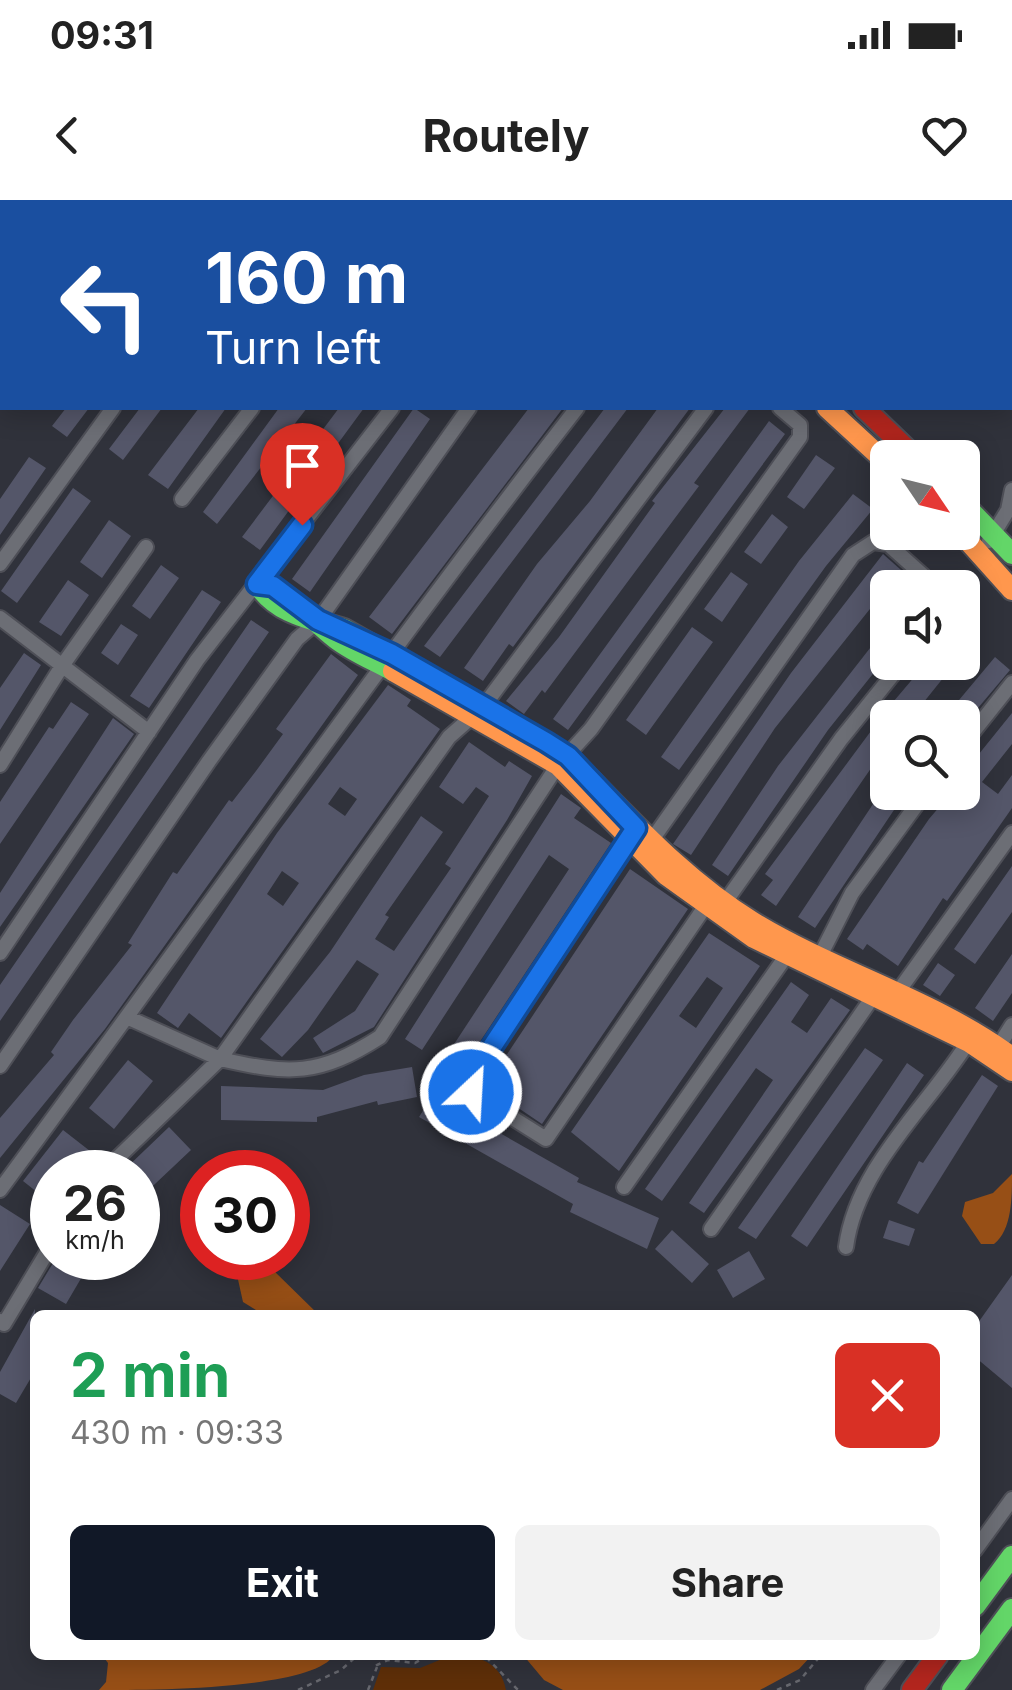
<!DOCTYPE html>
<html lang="en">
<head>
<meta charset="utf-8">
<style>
	:root { --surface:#fff; --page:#f2f2f2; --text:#222; --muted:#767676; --accent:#111827 }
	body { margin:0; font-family:Inter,sans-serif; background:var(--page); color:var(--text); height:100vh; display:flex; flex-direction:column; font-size:38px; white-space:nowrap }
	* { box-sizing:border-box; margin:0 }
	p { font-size:32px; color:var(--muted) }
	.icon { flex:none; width:55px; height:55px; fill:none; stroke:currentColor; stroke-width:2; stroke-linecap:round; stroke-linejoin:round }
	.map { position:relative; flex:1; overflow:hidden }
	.sheet { position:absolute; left:30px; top:1110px; width:950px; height:350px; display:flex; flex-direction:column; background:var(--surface); border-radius:15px; box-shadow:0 5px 25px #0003 }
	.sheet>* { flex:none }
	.top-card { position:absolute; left:0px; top:0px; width:1012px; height:210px; box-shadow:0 5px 25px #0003; background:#1a4fa0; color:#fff; overflow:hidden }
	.needle { width:65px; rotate:125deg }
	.fabs { position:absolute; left:870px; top:240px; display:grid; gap:20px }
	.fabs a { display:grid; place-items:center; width:110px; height:110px; border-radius:15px; background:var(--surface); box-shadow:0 5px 25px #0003; font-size:50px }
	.speed { position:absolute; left:30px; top:950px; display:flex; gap:20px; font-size:50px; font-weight:700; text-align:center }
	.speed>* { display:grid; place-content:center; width:130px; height:130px; border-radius:50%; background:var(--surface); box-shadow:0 5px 25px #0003; line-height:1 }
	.speed small { font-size:25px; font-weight:400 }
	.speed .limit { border:15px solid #d22; background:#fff; color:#111 }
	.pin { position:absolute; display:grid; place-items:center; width:85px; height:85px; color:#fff; margin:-102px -42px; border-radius:50% 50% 50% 0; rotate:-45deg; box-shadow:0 0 10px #0007 }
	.pin .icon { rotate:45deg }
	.me { position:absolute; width:110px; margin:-55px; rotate:25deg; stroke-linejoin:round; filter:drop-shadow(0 0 8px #0008) }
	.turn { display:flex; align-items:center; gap:35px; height:210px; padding:0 40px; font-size:45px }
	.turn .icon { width:130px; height:130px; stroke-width:2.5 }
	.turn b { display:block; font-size:70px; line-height:85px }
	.round { display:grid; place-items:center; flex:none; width:105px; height:105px; border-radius:15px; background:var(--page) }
	.headline { display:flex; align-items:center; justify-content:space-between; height:170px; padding:0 40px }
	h1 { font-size:60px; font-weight:700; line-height:75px; color:#1e9e55 }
	.primary-button { display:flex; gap:20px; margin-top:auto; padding:20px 40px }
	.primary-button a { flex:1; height:115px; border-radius:15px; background:var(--accent); color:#fff; font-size:40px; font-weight:700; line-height:115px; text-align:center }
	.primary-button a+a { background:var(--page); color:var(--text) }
	.status { display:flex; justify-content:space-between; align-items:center; height:70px; padding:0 50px; background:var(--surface); direction:ltr }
	.status svg { height:28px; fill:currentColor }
	header { display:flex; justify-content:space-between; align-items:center; height:130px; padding:0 40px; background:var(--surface); font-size:45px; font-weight:700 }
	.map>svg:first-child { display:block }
	.green { fill:#5f2f08 }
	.water { fill:#974f16 }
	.building { fill:#545669; fill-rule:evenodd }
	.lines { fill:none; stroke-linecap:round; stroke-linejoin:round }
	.street-casing { stroke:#4e4f57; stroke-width:18 }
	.fast-casing { stroke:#4e4f57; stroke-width:24 }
	.slow-casing { stroke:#4e4f57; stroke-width:24 }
	.jam-casing { stroke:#4e4f57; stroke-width:24 }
	.path { stroke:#67686f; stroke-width:2.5; stroke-dasharray:5 5; stroke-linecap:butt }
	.street { stroke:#6c6e75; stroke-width:14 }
	.fast { stroke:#63d668; stroke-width:20 }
	.slow { stroke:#ff974d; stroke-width:20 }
	.jam { stroke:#b3261e; stroke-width:20 }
	.route-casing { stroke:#114b97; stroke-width:25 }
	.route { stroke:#1a73e8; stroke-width:18 }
</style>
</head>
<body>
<div class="status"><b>09:31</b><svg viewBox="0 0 49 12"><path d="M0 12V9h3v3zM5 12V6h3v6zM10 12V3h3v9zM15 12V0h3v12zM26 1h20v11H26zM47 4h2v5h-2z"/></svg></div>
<header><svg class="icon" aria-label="back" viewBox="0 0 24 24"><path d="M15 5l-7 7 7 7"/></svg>Routely<svg class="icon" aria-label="heart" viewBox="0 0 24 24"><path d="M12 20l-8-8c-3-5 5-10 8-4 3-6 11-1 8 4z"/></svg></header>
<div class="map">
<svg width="1012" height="1490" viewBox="0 0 1012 1490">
	<rect width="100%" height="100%" fill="#30323b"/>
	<!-- green -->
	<path class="green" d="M452,1455c26,0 49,7 54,35h-133l8,-23 39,1z"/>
	<!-- water -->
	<path class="water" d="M1012,974c0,24 0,56 -18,70h-13l-19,-28 3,-14 28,-9z
		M243,1065l28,3 48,47h-55l-21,-13 -6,-27z
		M102,1455h232c-21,35 -188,35 -235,35l7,-8 2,-19z
		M523,1455h289l-13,14 -39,21h-197l-19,-10z"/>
	<!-- building -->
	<path class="building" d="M66,208h23l-22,29 -15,-11z
		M140,208h22l-39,52 -14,-11z
		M199,208h27l-58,81 -20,-14z
		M279,208h28l-90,116 -14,-12z
		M339,208h25l-104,142 -18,-13z
		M414,208l16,11 -120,173 -18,-13z
		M529,208h34l-171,226 -23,-17z
		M605,208h23l-188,249 -16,-11z
		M658,208h32l-177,239 -4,-3 -26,37 -19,-13 73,-104 53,-63z
		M725,208h25l-56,75 5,3 -24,32 -130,175 -3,-3 -18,24 -18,-13 53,-64 96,-134 -3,-2z
		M769,221l16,13 -217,296 -15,-11z
		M816,255l19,13 -31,41 -17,-12z
		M29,257l17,11 -46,67v-36z
		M73,288l18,13 -74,102 -16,-12z
		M853,294l20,15 -47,57 -147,204 -18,-13 138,-196z
		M772,314l16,13 -27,37 -17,-12z
		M109,320l22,16 -29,42 -22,-16z
		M883,354l18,16 -126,158 -84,127 -18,-11 118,-171z
		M161,365l18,13 -29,41 -18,-13z
		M731,372l17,12 -26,38 -18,-13z
		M68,380l21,15 -28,41 -22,-14z
		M202,390l19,12 -72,106 -19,-12z
		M251,420l18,12 -269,389v-36z
		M121,424l17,11 -20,30 -17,-12z
		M888,425v30l-60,75 -100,146 -16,-11 66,-99z
		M692,427l21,15 -67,93 -20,-15z
		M24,453l17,12 -41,65v-42z
		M331,454l27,21 -253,354 -105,129v-40l54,-63 -3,-3 22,-32 59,-75 -4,-2 45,-71 4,2 52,-74 3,2 24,-31 27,-37 -7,-5z
		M995,457l15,13 -48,57v-9h-18z
		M927,462h29l-45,56h-23v35l-8,11 -4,-3 -100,145 -15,-11 12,-15 -8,-6 123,-166z
		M388,485l23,15 -4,6 33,23 -219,309 -32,-25 -11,15 -21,-15 120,-180zM340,587l17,12 -12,17 -17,-12zM282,671l17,12 -16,23 -16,-12z
		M71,502l18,12 -89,130v-42l49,-75 4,2z
		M1012,513v31l-30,38 16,12 14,-19v33l-65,93 -4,-3 -45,68 -31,-22 -4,6 -16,-11 82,-120 23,-27h10v-17z
		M113,518l21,16 -134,193v-34z
		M469,542l36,25 4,-6 23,15 -25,44 -133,207 -51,26 -10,-15 42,-27 24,-37 -22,-14 -49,70 -26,27 -22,-18 70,-87 91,-136 22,16 -58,83 4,2 -14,22 19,12 57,-83 -6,-4 44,-68 -13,-9 -13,17 -24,-17z
		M883,589l17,12 -85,127 -17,-11z
		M561,594l20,14 -7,10 37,25 -151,229 -17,-11 126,-192 -20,-14 -127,195 -17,-11z
		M1012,666v46l-37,52 -21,-15z
		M630,669l58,40 -146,215 -56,-38z
		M709,733l51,33 -141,205 -48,-39zM707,777l16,11 -27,40 -17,-12z
		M1012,754v39l-19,28 -18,-13z
		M938,763l17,12 -15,21 -17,-11z
		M791,782l18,13 -18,27 16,11 24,-35 19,12 -146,203 -15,-10 84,-123 -17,-12 -94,133 -17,-12z
		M865,848l18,12 -127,179 -18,-11z
		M128,860l25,21 -39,48 -25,-21z
		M907,863l17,12 -117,172 -16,-11z
		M412,867l5,30 -39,8 -1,-4 -60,16v5l-96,-2v-34l102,4 41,-15z
		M982,875l16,11 -80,128 -21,-11 22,-42 4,2z
		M433,895l146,83 -2,4 82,36 -12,31 -77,-37 3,-8 -154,-87z
		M169,927l22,23 -53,50v-28h-16z
		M63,930l27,21 -17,21h-21v32l-29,-23z
		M0,1005l30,19 -30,47z
		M889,1020l26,9 -6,17 -26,-8z
		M672,1030l37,34 -17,19 -37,-34z
		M749,1051l16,28 -32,19 -16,-28z
		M56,1058h37l-27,46 -28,-16z
		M1012,1075v113l-37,-31v-30z
		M35,1109v62l-19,32 -16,-9v-22z"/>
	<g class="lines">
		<defs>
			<path id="street" d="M170,0l2,2
				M411,0l3,2
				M955,0l2,2
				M111,2l2,-2
				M241,2l3,-2
				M333,2l2,-2
				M1010,22l2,-2
				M1010,60l2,2
				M0,192l2,-3
				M182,299l70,-91
				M989,341l19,-31 4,-20
				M0,364l113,-156
				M0,418l149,114
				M962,546l50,-63
				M0,565l62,-99 84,-119
				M633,633l-162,246v13l75,47 165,-241
				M649,644l204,-289 20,-13 15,2 49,44
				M721,708l120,-169 62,-77
				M0,753l197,-293 195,-252
				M818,760l34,-67 74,-101
				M895,796l117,-163
				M129,818l91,41 229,-322 34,-30 223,-299
				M995,852l17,-27
				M0,866l209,-305 88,-122 21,-18 151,-213
				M103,972l117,-113c70,16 99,17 160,-22l178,-272 33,-36 209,-292v-12l-20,-17
				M624,987l167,-238
				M0,990c193,-261 378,-526 577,-782
				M711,1029l166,-238
				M846,1047c11,-82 85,-143 126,-211
				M0,1121l4,3 48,-80
				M975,1350l37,-51
				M873,1490l26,-35"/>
			<path id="fast" d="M620,0l3,2
				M962,302l50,52
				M393,471c-18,-10 -40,-19 -57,-32 -27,-21 -44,-46 -79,-55 21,31 53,35 87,45l224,127 24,25
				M975,1406l37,-50
				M952,1490l60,-81"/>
			<path id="slow" d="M827,208l61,56
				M960,332l52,58
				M393,471l165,94 108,110 88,63 215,104 43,29
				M592,581c51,52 99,103 161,141 84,51 180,77 259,135"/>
			<path id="jam" d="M579,0l3,2
				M864,208l52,50
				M912,1490l26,-35"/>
		</defs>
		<!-- street casing -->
		<use href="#street" class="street-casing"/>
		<!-- fast casing -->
		<use href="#fast" class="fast-casing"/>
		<!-- slow casing -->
		<use href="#slow" class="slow-casing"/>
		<!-- jam casing -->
		<use href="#jam" class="jam-casing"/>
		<!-- path -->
		<path class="path" d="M0,139l2,1
			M372,1455l5,10 11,-5 27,3 13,-8
			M436,1455h10
			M477,1455l8,1 33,34
			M298,1490l43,-20 17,-15
			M368,1490l9,-23
			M777,1490l23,-10 21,-25"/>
		<!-- street -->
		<use href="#street" class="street"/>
		<!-- fast -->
		<use href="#fast" class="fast"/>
		<!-- slow -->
		<use href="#slow" class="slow"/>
		<!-- jam -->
		<use href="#jam" class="jam"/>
	</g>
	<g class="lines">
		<defs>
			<path id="route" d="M302,325l-45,59 16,2 45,34 74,34 154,88 22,14 68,72 -166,252 1,12"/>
		</defs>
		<!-- route casing -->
		<use href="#route" class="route-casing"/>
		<!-- route -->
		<use href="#route" class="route"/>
	</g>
</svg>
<div class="fabs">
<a><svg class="needle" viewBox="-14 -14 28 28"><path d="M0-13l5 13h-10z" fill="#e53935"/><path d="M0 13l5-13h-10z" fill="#767676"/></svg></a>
<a><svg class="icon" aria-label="sound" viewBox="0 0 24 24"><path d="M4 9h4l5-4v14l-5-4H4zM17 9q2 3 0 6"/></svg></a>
<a><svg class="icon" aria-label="search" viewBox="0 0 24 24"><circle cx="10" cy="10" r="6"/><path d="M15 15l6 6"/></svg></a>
</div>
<div class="speed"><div>26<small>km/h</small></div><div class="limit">30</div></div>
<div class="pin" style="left:302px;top:325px;background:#d93025"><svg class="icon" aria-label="arrive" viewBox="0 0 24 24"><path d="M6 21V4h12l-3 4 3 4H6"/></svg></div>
<svg class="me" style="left:471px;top:892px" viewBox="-20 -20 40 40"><circle r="17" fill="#1a73e8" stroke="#fff" stroke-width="3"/><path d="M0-11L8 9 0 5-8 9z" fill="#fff"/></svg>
<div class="top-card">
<div class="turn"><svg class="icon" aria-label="left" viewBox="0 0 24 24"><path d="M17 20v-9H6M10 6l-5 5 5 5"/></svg><div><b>160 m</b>Turn left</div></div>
</div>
<section class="sheet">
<div class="headline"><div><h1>2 min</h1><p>430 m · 09:33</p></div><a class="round" style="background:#d93025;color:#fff"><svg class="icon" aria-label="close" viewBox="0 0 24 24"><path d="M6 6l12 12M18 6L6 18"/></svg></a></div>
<div class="primary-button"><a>Exit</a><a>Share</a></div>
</section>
</div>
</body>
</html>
